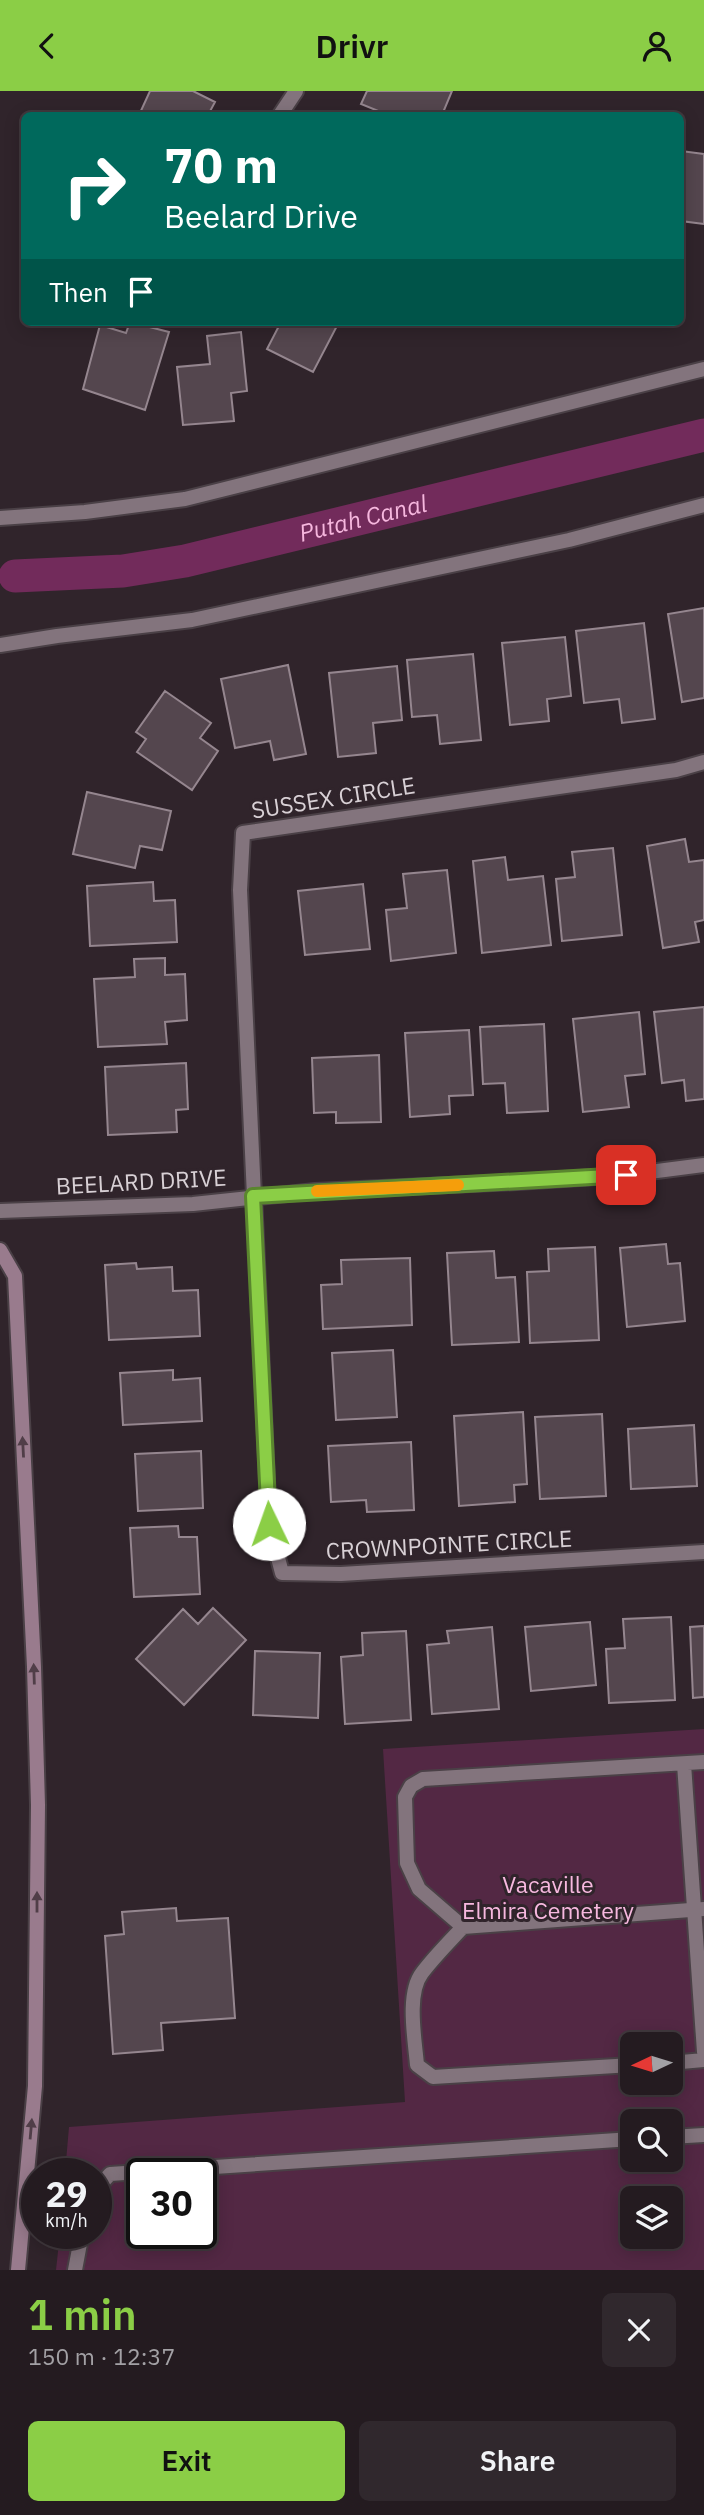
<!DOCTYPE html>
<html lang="en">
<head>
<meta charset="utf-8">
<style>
	:root { --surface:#241b20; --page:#30282d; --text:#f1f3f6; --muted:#a3a1a5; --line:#41393e; --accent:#8bce46 }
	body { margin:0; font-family:"IBM Plex Sans",sans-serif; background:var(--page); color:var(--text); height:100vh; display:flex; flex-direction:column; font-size:26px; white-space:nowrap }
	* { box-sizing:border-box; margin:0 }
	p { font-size:23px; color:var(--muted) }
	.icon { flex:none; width:38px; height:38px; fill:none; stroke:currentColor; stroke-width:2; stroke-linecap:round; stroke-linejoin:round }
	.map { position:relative; height:2179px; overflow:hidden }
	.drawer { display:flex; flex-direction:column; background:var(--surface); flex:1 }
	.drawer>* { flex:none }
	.top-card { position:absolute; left:21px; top:21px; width:663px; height:214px; border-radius:10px; box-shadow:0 4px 18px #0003,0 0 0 2px var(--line); background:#00695c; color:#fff; overflow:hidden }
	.needle { width:46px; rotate:266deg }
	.buttons { position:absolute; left:620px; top:1941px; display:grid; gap:14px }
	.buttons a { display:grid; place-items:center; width:63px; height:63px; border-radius:10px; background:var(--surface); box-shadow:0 4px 18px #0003,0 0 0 2px var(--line); font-size:35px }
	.speed { position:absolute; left:21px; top:2067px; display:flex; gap:14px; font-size:35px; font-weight:700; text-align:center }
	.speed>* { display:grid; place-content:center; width:91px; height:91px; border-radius:50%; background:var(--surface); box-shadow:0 4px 18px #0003,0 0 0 2px var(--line); line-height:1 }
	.speed small { font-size:18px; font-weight:400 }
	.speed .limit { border:4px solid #111; border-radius:10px; background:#fff; color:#111 }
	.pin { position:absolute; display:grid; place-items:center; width:60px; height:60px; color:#fff; margin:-30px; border-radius:14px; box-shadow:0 4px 10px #0006 }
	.me { position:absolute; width:77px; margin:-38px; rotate:357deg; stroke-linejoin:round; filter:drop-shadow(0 0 5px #0008) }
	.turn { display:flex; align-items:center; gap:24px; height:147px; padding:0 28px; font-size:32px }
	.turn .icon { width:91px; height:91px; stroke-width:2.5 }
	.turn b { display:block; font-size:49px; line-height:60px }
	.then { display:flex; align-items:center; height:66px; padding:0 28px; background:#0003; gap:14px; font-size:26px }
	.round { display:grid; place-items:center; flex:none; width:74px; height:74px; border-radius:10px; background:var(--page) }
	.summary { display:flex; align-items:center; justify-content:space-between; height:119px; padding:0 28px }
	h1 { font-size:42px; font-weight:600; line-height:52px; color:var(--accent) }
	.primary-button { display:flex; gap:14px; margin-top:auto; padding:14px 28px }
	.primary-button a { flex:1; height:80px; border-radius:10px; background:var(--accent); color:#111; font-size:28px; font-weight:600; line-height:80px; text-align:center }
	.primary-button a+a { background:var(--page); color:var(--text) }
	header { display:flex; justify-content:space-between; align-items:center; height:91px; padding:0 28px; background:var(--accent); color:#111; font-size:32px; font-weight:600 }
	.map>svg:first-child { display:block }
	.green { fill:#532844; fill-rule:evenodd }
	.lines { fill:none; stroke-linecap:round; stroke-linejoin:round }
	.canal { stroke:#722b5b; stroke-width:33 }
	.building { fill:#54464e; stroke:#95868f; stroke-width:2 }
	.lane-casing { stroke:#4a4046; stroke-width:18 }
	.street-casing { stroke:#4a4046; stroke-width:18 }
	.secondary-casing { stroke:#4a4046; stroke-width:18 }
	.lane { stroke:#83747d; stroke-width:14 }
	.street { stroke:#83747d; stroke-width:14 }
	.secondary { stroke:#997b8d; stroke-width:14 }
	.oneway { fill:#503e48 }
	.route-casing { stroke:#5a862e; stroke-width:18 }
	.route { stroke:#8bce46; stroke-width:12 }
	.slow { stroke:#f59e0b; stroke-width:12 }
	.labels { text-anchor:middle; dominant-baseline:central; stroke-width:6; stroke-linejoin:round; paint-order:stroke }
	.street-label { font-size:23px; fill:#d8d0d5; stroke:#30242b }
	.park-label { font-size:23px; fill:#f7b8df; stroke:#30242b }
	.water-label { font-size:24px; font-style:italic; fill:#f6b7de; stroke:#30242b }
</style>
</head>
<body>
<header><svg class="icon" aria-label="back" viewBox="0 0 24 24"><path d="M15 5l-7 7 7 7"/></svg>Drivr<svg class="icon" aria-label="person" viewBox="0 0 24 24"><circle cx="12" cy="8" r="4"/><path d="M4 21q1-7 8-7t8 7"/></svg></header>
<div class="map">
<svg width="704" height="2179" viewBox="0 0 704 2179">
	<rect width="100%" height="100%" fill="#30242b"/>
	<!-- green -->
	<path class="green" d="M704,1638v541h-648l4,-37h36v-60h-31l4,-46 336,-25 -22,-353zM632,1953h38v39h-38zM632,2030h38v38h-38zM142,2082h59v60h-59zM632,2107h38v39h-38z"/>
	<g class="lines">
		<!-- canal -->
		<path class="canal" id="s1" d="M15,485l108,-5 62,-10 519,-126"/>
	</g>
	<!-- building -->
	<path class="building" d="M150,0h43l22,11 -7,13h-69z
		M367,0h85l-10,24h-54l-27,-11z
		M681,60l23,3v70l-23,-3z
		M130,231l39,10 -24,78 -62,-21 17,-64 26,8z
		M281,231h58l-26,50 -46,-23z
		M241,241l6,59 -16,2 3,28 -51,4 -6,-58 33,-3 -3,-28z
		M704,517v90l-22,4 -14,-88z
		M644,532l11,96 -33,4 -3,-24 -35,4 -8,-72z
		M565,546l6,59 -24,3 2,22 -39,4 -8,-82z
		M473,563l8,86 -41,4 -3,-29 -25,2 -5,-57z
		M288,574l18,89 -32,6 -4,-19 -35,7 -14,-69z
		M397,575l5,54 -29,3 3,30 -38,4 -9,-84z
		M165,600l46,32 -11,15 18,13 -26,39 -55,-38 9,-13 -10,-7z
		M87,701l84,19 -9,39 -22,-4 -5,22 -62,-14z
		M685,748l4,23 15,-2v60l-9,2 4,20 -36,6 -16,-102z
		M613,757l9,87 -60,6 -6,-62 19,-2 -3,-25z
		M505,766l3,23 35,-4 8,69 -69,8 -9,-92z
		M447,779l9,83 -65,8 -5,-51 21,-2 -4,-34z
		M153,791l1,19 21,-1 2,42 -87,4 -3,-60z
		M363,793l7,65 -65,6 -7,-64z
		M165,867v17l20,-1 2,46 -22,2 2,22 -69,3 -4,-68 41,-2 -1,-18z
		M704,916v92l-18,2 -2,-21 -22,3 -8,-71z
		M639,921l6,62 -20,2 4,31 -46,5 -10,-93z
		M544,933l4,87 -41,2 -2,-30 -22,1 -3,-57z
		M469,939l4,65 -24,1 1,18 -40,3 -5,-84z
		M379,964l2,67 -45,1v-11l-22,1 -2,-55z
		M186,972l2,46 -12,1 1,22 -69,3 -3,-68z
		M666,1153l2,20 12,-1 5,58 -58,6 -7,-79z
		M595,1156l4,93 -69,3 -3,-71 22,-1 -1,-22z
		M494,1160l2,27 19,-1 4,65 -67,3 -5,-92z
		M410,1167l2,67 -89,4 -2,-44 21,-1 -1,-24z
		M136,1172l1,6 35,-2 1,24 25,-1 2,46 -91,4 -4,-75z
		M393,1259l4,67 -61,3 -4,-67z
		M173,1279v10l27,-2 2,43 -79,4 -3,-52z
		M523,1321l4,72 -13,1 1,17 -56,4 -5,-90z
		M602,1323l4,82 -66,3 -5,-82z
		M694,1334l3,61 -66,3 -3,-60z
		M411,1351l3,68 -47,2 -1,-12 -35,2 -3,-56z
		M201,1360l2,57 -65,3 -3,-57z
		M178,1435l1,11h18l3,57 -66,3 -4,-69z
		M213,1517l33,32 -62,65 -48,-46 47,-50 15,15z
		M671,1526l4,83 -66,3 -3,-54 19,-1 -2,-29z
		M590,1531l6,63 -65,6 -6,-64z
		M704,1535v71l-11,1 -3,-71z
		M492,1536l7,82 -67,5 -5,-69 22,-2 -2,-12z
		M406,1540l5,89 -66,4 -4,-67 22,-2 -1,-22z
		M255,1560l65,2 -2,65 -65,-3z
		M176,1817l1,13 51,-3 7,100 -74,5 2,27 -50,4 -8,-118 19,-2 -2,-22z"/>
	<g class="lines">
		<defs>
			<path id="lane" d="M0,427l85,-6 100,-13 519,-130
				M0,554l57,-9 135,-16 377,-80 135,-35
				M684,1673l20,288
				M463,1836l241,-18
				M670,1972l34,-3
				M632,1974l-199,12 -16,-12c-2,-25 -11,-71 5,-92 12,-16 27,-31 41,-46l-44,-38 -12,-26 -2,-66 6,-11 12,-7 281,-17
				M670,2046l34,-2
				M96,2099l14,-16 522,-35
				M75,2179l7,-37"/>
			<path id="street" d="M280,24l16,-24
				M704,671l-28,8 -433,63 -3,57 29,634 13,49 59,1 363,-22
				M0,1120l193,-7 122,-13 202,-9 109,-7 78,-10"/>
			<path id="secondary" d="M0,1159l15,26 19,391 4,138 -3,281 -17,184"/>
		</defs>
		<!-- lane casing -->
		<use href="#lane" class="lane-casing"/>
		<!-- street casing -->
		<use href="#street" class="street-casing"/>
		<!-- secondary casing -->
		<use href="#secondary" class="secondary-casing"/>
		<!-- lane -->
		<use href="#lane" class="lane"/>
		<!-- street -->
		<use href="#street" class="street"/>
		<!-- secondary -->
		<use href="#secondary" class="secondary"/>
	</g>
	<!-- one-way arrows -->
	<defs><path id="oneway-solid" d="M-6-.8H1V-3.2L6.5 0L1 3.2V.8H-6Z" transform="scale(1.75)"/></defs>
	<g class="oneway">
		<use href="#oneway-solid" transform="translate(23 1356) rotate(-93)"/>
		<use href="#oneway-solid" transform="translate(34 1583) rotate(-92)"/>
		<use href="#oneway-solid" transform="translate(37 1811) rotate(-90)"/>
		<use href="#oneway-solid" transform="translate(31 2038) rotate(-85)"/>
	</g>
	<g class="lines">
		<defs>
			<path id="route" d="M269,1433l-16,-328 373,-21"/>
		</defs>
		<!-- route casing -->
		<use href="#route" class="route-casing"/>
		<!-- route -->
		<use href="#route" class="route"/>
		<!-- slow -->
		<path class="slow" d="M317,1100l141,-6"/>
	</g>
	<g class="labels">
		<!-- street labels -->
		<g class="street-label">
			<text transform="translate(333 706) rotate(-9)">SUSSEX CIRCLE</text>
			<text transform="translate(141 1090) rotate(-3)">BEELARD DRIVE</text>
			<text transform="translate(449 1453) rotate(-3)">CROWNPOINTE CIRCLE</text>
		</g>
		<!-- park labels -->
		<g class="park-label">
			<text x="548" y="1793">Vacaville<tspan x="548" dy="26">Elmira Cemetery</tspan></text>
		</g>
		<!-- water labels -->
		<g class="water-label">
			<text stroke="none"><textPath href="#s1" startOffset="354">Putah Canal</textPath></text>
		</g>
	</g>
</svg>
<div class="buttons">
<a><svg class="needle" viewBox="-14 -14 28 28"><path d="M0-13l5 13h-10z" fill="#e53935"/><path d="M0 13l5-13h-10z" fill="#a3a1a5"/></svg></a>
<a><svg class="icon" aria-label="search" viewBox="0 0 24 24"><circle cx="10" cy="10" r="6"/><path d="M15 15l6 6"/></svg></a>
<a><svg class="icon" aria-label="layers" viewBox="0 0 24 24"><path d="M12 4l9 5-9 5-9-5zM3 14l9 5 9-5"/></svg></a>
</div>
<div class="speed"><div>29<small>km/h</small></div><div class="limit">30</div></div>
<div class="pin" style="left:626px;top:1084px;background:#d93025"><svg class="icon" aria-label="arrive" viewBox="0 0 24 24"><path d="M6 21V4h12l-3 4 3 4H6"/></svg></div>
<svg class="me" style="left:269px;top:1433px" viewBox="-20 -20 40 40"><circle r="19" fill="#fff"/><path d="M0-13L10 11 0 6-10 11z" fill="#8bce46"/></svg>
<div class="top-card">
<div class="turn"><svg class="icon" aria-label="right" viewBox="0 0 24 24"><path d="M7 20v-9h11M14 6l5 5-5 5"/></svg><div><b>70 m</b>Beelard Drive</div></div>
<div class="then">Then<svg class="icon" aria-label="arrive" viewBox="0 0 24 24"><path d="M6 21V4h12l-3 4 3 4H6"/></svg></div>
</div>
</div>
<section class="drawer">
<div class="summary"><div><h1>1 min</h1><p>150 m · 12:37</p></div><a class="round"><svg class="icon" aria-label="close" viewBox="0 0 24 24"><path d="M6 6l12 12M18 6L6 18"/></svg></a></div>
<div class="primary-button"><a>Exit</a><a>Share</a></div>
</section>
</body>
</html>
